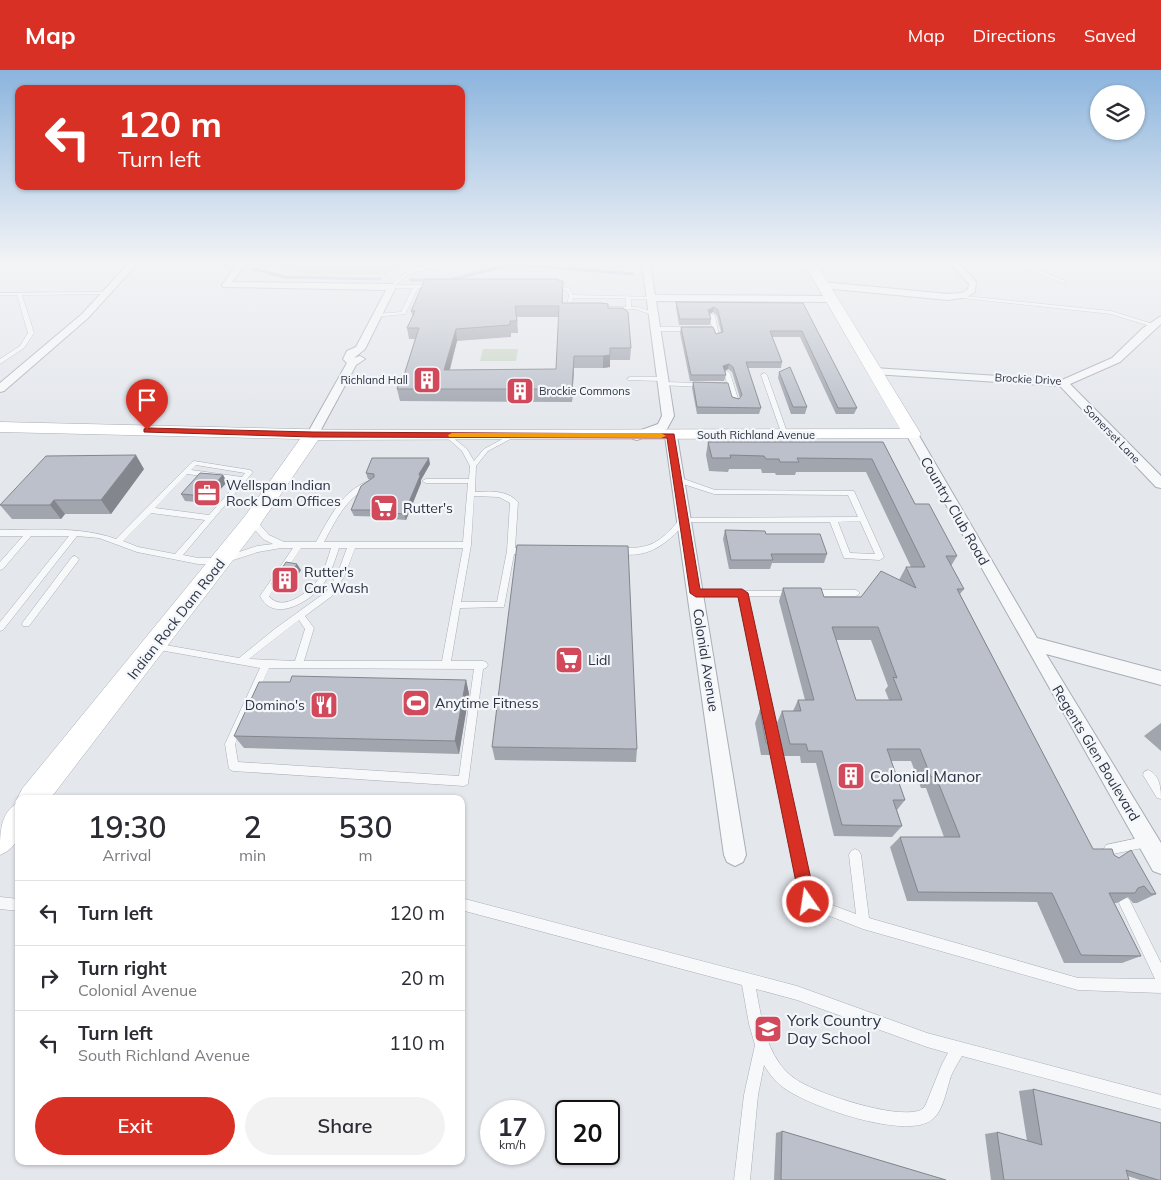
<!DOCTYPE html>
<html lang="en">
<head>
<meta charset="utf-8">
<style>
	:root { --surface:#fff; --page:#f2f2f3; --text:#2b2b33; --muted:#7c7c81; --line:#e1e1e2; --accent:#d93025 }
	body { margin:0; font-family:Mulish,sans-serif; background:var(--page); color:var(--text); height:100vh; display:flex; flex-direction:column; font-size:19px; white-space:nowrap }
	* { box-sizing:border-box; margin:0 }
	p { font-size:16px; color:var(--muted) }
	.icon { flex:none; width:28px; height:28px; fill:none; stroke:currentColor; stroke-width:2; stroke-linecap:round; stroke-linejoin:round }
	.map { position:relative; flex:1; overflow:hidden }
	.panel { position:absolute; left:15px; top:725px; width:450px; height:370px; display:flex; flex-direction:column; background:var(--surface); border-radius:10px; box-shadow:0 1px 4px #0004 }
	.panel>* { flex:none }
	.banner { position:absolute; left:15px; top:15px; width:450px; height:105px; border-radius:10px; box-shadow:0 1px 4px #0004; background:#d93025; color:#fff; overflow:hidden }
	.buttons { position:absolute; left:1090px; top:15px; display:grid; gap:10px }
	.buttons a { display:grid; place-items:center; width:55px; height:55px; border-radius:50%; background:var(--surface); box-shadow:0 1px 4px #0004; font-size:25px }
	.speed { position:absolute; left:480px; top:1030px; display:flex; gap:10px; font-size:25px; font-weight:700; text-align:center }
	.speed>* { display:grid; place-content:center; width:65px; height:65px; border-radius:50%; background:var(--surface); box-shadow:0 1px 4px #0004; line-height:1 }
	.speed small { font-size:12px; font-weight:400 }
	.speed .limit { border:2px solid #111; border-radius:8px; background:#fff; color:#111 }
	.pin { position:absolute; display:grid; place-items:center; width:42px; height:42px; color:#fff; margin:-51px -21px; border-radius:50% 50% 50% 0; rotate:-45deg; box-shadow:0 0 5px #0007 }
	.pin .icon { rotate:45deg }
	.me { position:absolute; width:55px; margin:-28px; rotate:347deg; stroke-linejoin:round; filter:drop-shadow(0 0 4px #0008) }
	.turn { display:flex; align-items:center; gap:18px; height:105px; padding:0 20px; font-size:22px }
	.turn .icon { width:65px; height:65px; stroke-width:2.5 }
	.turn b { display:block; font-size:35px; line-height:42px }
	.eta { display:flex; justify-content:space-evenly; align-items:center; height:85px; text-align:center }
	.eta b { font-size:30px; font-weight:600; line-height:35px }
	.cta { display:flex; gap:10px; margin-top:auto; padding:10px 20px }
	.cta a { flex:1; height:58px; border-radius:30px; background:var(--accent); color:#fff; font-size:20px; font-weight:600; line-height:58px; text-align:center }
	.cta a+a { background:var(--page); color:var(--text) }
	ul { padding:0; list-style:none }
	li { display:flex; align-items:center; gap:15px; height:65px; padding:0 20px; border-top:1px solid var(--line) }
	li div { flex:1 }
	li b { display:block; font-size:19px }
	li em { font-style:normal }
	header { display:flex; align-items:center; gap:30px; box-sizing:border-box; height:70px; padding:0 25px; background:var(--accent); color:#fff }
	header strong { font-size:24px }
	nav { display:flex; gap:28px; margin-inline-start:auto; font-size:18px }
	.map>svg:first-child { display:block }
	.green { fill:#c9d6c5 }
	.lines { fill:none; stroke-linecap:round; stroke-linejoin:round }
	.stream { stroke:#9fb4cc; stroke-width:3 }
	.lane-casing { stroke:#a9aeb7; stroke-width:1 }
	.street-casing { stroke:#a9aeb7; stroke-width:2 }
	.secondary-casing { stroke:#a9aeb7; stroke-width:1 }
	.lane { fill:#f7f8fa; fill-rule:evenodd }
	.street { fill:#f7f8fa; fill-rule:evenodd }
	.secondary { fill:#fff; fill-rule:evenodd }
	.wall { fill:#a1a5ae; fill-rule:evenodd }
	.shaded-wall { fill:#83868d }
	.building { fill:#bbc0ca; stroke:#83868d; fill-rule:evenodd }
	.route { fill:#d93025; stroke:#8d1f18 }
	.slow { fill:#f59e0b }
	.labels { text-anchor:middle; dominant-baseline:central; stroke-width:4.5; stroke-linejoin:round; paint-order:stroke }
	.far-street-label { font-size:11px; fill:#2b3445; stroke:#f4f6f9 }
	.far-poi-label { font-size:11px; fill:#2b3445; stroke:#f4f6f9; text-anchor:end }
	.poi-label { font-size:14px; fill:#2b3445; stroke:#f4f6f9; text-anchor:start }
	.street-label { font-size:14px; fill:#2b3445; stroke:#f4f6f9 }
	.near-poi-label { font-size:16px; fill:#2b3445; stroke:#f4f6f9; text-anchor:start }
</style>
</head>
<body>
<header>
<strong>Map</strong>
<nav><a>Map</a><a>Directions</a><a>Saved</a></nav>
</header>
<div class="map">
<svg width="1161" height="1110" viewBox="0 0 1161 1110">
	<rect width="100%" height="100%" fill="#e4e7ec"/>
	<!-- green -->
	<path class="green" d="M265,193h150l-32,12 -78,-1z
		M483,279h35l-2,12h-36z"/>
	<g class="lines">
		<!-- stream -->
		<path class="stream" d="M223,193l5,3
			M254,199l31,8 96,2
			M453,209l60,-15 120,10
			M411,210h18"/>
		<defs>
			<path id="lane" d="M436,193h11c-19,8 -36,5 -51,22h36l2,1 -2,1 -14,1 -13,26 -30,3 -1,-1 3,-2 24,-2 12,-24h-23v-1c12,-15 28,-20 46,-24z
				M1023,193h5l8,6 32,13 -4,1 -32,-12z
				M552,215l17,3 4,7 80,2v2h-22v8h7l17,6 -3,2 -16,-6h-39l-2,-1 2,-1h29v-9h-53l-1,8 6,1 -2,1h-9l2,-14 -4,-4 -15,-3v-1z
				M108,222l2,1v1l-88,1 12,38 -10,15 -24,16v-5l20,-13 8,-13 -11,-38h-17v-2z
				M955,225l156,16 45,14 -3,2 -42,-13 -158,-17v-1z
				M712,244l3,2 4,20h-4l-2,-5h-58l-3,-2 3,-2h57l-3,-11z
				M727,301l3,2 9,29 -1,1 -5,-1 -5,-15h-10l-3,-2 3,-2h9l-3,-10z
				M764,303l3,2 21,60 -1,1h-4l-1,-1 -21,-60z
				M630,307h31l3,2 -3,2 -33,-1 -1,-1z
				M662,312l40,1 3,2 -3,2 -42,-2v-2z
				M447,363l20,16 7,12 10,-12 28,-15h4v2l-28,15 -12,15 -1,26c15,-1 32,-2 43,10l-3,46h13l4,3 -4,3h-14l-10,53 -44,1 -9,53h32l3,1 2,3 -2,3 -3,1 -15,115 -4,2 -231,-15 -4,-2 -4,-25 35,-76 -106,-19 -3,-1 -1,-2 1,-2 3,-1 85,15 37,-30 50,-36 11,-17 10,-27h-8c-4,12 -8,25 -15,35 -10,15 -40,35 -57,22 -3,-2 -5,-6 -7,-9l33,-48h-12l-23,4 -37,12h-23l-61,-12 -38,-14 -22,-2 -74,94 -3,1v-9l69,-86h-38l-28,33 -3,1v-8l23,-26h-23v-6c39,0 80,-4 116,9l76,-77 2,-1 56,9 3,2 -70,83 15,3h23l36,-12 16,-2 -10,-5 -14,-16 -1,-2 4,-2h3l14,16 15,7h32c14,-25 26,-52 55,-62l4,2 -2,2c-27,14 -35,32 -49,58h139l5,-59h-42l-4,-2 4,-2h43l1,-13 -8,-15 -18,-16zM196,395l49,8 -3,4 -51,-7zM187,404l52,7 -30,34 -54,-7zM474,426l25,1 11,6 -3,48 -10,51h-36l10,-57zM151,443l54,7 -30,34 -37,-7 -15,-6zM301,478h30c-3,10 -6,20 -11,29 -9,14 -38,37 -51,19zM355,478h108l-21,113h-138l10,-33 -9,-12 27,-20 13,-21zM299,550l6,9 -10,32 -46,-2zM269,598l205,1 -15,107 -221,-14 -3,-18z
				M677,408h4l34,12 139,1 30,66 -4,3 -36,-2 -14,-36h-144c-21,24 -39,38 -73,31l-1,-2 1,-2 3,-1c36,1 42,-4 65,-30h3l174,-1 -10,-22 -134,-1 -37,-12zM860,451l15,33 -25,-1 -12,-31z
				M75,486l4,3 -1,2 -49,65h-6l-1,-2 1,-2 49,-65z
				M695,520l101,1 1,2 -1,2 -3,1h-46l28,124 -2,3 -3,1 -3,-1 -2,-3 -27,-124h-43l-4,-3z
				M811,520h45l4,3 -4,3h-45l-4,-3z
				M773,661l4,1 1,3 35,163 43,16 -7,-59 2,-4 4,-2 4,2 2,4 8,63 209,60 77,1 -36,-76 2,-4 4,-2 4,2 32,64v30l-83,-3 -215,-61 -59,-23 -36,-171 1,-3z
				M1148,700c12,5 13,18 13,29l-4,-1 -14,-23 1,-3z
				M1148,766l4,2 2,4 -2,4 -39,8 -6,10 -4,2 -4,-2 -2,-4 9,-15z
				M0,827l19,2v12l-19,-2z
				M461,828l336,88 130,47 234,62v14l-199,-53c-4,7 -8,13 -11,20 -4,12 -8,35 -18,43 -25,22 -121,-12 -146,-29 -10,-6 -17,-15 -23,-25l-6,30 -8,85h-16l10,-85 11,-50 -6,-21 -7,-39 -281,-75zM756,919l41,11 130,47 21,6 -6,11 -16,40c-2,4 -4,6 -8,7 -26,7 -95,-16 -118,-29 -7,-4 -15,-11 -20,-18 -16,-22 -19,-49 -24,-75z"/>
			<path id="street" d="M129,193h9l-50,55 -84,73 -4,1v-9l82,-69z
				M238,193h8l-14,19 160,2 4,3 -31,62 -11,9 6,-2 5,3 -9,6 -39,72 -4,1 -6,-4 40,-71 -4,-4 4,-8 9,-4 30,-57 -163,-3 -1,-2z
				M642,193h8l5,32 176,1 5,3 -5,3 -175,-1 18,115 -7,13 -30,11 -4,-1 -2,-3 2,-3 25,-9 4,-8z
				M950,193h9l17,19 -1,10 -8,5 -19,3 -125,-12 -4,-3 4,-3 125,12 14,-1 6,-4 1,-5z
				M1161,246v8l-41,38 -50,22 91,92v12l-5,-1 -96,-101 -186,-12 -5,-3 5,-3 188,12 50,-22 31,-30z
				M912,360l6,4 119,204 124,33v14l-115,-31 115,189v31l-8,-3 -247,-437z
				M671,362l6,4 69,419 -3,7 -8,4 -8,-4 -3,-7 -59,-419z"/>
			<path id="secondary" d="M804,193h12l105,171 -3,4 -600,2 -59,86 -209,273h-31c0,24 7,45 -19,56 0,-23 0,-43 19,-53l-2,-3 5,-10 223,-273 55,-77 -300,-7v-10l341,8 559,-1z"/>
		</defs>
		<!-- lane casing -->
		<use href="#lane" class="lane-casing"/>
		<!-- street casing -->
		<use href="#street" class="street-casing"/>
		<!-- secondary casing -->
		<use href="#secondary" class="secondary-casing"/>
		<!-- lane -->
		<use href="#lane" class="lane"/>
		<!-- street -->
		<use href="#street" class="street"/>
		<!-- secondary -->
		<use href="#secondary" class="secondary"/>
	</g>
	<!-- wall -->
	<path class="wall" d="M563,223v10l45,5 23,40 -1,12h-20v7l-7,1h-29l-2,34 -172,-1 -3,-12 7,-14 11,-36h-6l-2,-11 6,-11 -2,-6zM517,247h42l-3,52 -106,1 7,-29 54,-4v-4h7z
		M676,232l127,1 54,105 -3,6h-18l-36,-77h-28l10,25 -1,6h-33l13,40 -2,6h-62l-5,-26 1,-6 46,17 1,-1 -8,-26 -4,-3 -3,2 1,4 -2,6h-34l-10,-48 1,-6 35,7 5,-2 -4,-16 -4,-4 -4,2 2,5 -1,6h-31l-3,-17z
		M779,302l28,35 -2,7h-14l-13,-36z
		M708,372h175l32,62 42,52 -6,10 13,23 -4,5 133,255 21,6 42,39 -19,9h-4l-5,-6 -11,6h-3l27,53 -19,7h-58l-27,-61 -130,-1 -17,-54 10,-10h44l-18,-49h-5l-10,-27h-20l14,39 -8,10 5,16 -10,11 -58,-1 -18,-73h-15l-1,-7h-16l-7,-33 5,-12h11l5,-11h7l-26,-99 4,-13 41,9h37l38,-17 7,-13h5l-45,-95h-70l-1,3h-19l-1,-2h-13l-1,-4h-32l-1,3 -19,-1 -3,-16zM836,570h35l17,46 -3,4 4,10h-33z
		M430,394l-9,16v3l-15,37 -15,-1v-2l-37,-1 -3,-6 20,-30 -3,-1 -2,-6z
		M144,399l-33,45h-46l-4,5h-49l-12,-14z
		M223,405l4,7 -19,21 -23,-2 -4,-7z
		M725,460l41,4 61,20 -3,9h-52l-2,6h-41l-6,-30z
		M301,500l-14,22 -12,-1 -4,-7z
		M466,610l3,14 -10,60 -215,-6 -10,-12z
		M760,640l16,33 -6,12h-9l-6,-32z
		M1161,653v28l-17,-15z
		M492,677l145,2 -1,13 -141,-2z
		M1033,1019l128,91h-21l-12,-4 1,4h-138l-6,-46 12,-2 30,9 -8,-50z
		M782,1061l164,49h-172l2,-47z"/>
	<!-- shaded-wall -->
	<path class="shaded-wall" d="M714,237l-1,5 -6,3 1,-5z
		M456,259l1,12 -11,41 -2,-12z
		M610,285v12l-7,1v-12z
		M574,286v12l-2,34v-13z
		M729,294l-1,5 -6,3 1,-6z
		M136,385l8,14 -33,45 -10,-14z
		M429,388l1,6 -9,16v3l-15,37 -2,-6 15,-40z
		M223,405l4,7 -19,21 -4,-7z
		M54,430l11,14 -4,5 -11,-14z
		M297,494l4,6 -14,22 -4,-7z
		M466,610l3,14 -10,60 -4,-13z"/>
	<!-- building -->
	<path class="building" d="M425,209h133l1,2h4l-1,22h39l7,1v4h15l5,4 3,36h-21v7l-7,1h-29l-2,33h-175l5,-14h2l15,-47h-12l8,-17h-4zM515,236h44l-3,63 -112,1 12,-41 54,-4v-4h7z
		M676,232l127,1 54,105h-19l-36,-77h-32l12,31h-36l15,46 -64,-1 -4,-25 35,1 4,14 7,2 3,-4 -9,-28 -4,-3 -6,2 3,9h-35l-10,-48h32l3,7 7,-2 -5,-22 -4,-3 -6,3 3,9h-31z
		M790,297l17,40h-14l-14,-35z
		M708,372h175l32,62h14l28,52h-11l18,33h-7l136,260h19l2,6 5,3 12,-8 25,44h-5l-7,-8 -6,2 -3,5h-26l32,63 -60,-1 -29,-62 -134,-1 -18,-55h60l-24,-60h-5l-11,-28h-33l18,51h-12l9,26 -60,-1 -20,-74h-14l-2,-7h-16l-8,-33h19l-3,-11h16l-31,-112h38l3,9h37l20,-26 35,17 -10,-21h19l-53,-108 -75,-1 2,4h-19l-1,-3h-13l-2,-3 -34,-1 1,3h-19zM832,557h46l19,51 -4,-1 9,23h-46z
		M136,385l-35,45h-47l-4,5h-50l46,-49z
		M372,388h57l-10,16 1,2 -16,38 -14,-1 1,-3h-40l10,-24 13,-9v-3l-8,-1z
		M200,403l23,2 -19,21 -23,-2z
		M725,460l40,1 1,3h54l7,20h-56l2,6h-42z
		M517,475l111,1 9,203 -145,-2z
		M286,492l11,2 -14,21 -12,-1z
		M292,606l174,4 -11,61 -221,-5 25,-54h31z
		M760,640h8l8,33h-10z
		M1033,1019l128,34v57h-3l-32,-10 3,10h-125l-7,-48 45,13z
		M782,1061l164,49h-165z"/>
	<!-- sky -->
	<linearGradient id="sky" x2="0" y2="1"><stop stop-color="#8bb4dd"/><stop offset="0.55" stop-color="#f3f4f6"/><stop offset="1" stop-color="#f3f4f6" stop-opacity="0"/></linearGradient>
	<rect width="1161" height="349" fill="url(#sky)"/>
	<!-- route -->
	<path class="route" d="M147,358l166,4 361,2 26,155h42l6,4 68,309 -2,6 -6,2 -5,-2 -3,-6 -62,-305h-42l-6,-4 -23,-155 -354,-1 -169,-5v-3z"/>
	<!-- slow -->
	<path class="slow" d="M452,363h209l5,3 -5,2 -212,-1 -1,-2z"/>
	<!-- icons -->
	<defs>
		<symbol id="building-square" viewBox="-11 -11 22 22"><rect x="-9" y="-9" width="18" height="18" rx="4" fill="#d1495b" stroke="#f4f6f9"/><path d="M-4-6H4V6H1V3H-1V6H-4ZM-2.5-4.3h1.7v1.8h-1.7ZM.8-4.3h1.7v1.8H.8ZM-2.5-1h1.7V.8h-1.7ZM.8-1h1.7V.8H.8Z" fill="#fff"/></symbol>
		<symbol id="office-square" viewBox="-11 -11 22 22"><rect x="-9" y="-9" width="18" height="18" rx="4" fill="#d1495b" stroke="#f4f6f9"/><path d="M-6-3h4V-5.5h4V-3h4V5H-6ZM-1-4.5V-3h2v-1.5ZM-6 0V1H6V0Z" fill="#fff"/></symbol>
		<symbol id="supermarket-square" viewBox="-11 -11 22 22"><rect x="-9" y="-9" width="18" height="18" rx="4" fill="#d1495b" stroke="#f4f6f9"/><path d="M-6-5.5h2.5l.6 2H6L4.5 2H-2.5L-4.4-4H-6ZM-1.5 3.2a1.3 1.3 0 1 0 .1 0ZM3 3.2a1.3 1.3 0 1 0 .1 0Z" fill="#fff"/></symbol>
		<symbol id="stadium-square" viewBox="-11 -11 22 22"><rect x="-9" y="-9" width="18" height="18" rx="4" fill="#d1495b" stroke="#f4f6f9"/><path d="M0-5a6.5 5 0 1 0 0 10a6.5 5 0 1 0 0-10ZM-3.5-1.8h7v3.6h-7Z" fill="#fff"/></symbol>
		<symbol id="restaurant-square" viewBox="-11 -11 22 22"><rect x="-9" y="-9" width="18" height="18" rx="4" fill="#d1495b" stroke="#f4f6f9"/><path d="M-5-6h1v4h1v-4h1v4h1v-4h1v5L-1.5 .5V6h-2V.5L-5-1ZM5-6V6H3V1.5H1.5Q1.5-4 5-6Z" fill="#fff"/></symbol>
		<symbol id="school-square" viewBox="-11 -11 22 22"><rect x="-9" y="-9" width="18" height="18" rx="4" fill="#d1495b" stroke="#f4f6f9"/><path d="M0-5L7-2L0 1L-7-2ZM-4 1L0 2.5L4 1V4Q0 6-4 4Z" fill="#fff"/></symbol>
	</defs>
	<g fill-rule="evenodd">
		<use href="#building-square" x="411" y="294" width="32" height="32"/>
		<use href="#building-square" x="504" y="305" width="32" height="32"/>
		<use href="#office-square" x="191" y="407" width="32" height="32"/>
		<use href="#supermarket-square" x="368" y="422" width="32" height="32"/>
		<use href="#building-square" x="269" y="494" width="32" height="32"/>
		<use href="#supermarket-square" x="553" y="574" width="32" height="32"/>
		<use href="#stadium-square" x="400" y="617" width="32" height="32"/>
		<use href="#restaurant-square" x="308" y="619" width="32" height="32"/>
		<use href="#building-square" x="835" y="690" width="32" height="32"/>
		<use href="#school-square" x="752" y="943" width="32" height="32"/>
	</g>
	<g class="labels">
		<!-- far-street labels -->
		<g class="far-street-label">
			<text transform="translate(1028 309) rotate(3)">Brockie Drive</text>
			<text transform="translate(1112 364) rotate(46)">Somerset Lane</text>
			<text x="756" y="365">South Richland Avenue</text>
		</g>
		<!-- far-poi labels -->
		<g class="far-poi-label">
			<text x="408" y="310">Richland Hall</text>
			<text x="539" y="321" text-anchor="start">Brockie Commons</text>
		</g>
		<!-- poi labels -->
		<g class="poi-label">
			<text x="226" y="415">Wellspan Indian<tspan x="226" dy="16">Rock Dam Offices</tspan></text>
			<text x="403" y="438">Rutter's</text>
			<text x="304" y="502">Rutter's<tspan x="304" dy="16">Car Wash</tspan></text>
			<text x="588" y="590">Lidl</text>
			<text x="435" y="633">Anytime Fitness</text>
			<text x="305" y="635" text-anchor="end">Domino's</text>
		</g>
		<!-- street labels -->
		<g class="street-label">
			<text transform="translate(955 441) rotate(60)">Country Club Road</text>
			<text transform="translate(176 549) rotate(-52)">Indian Rock Dam Road</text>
			<text transform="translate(706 590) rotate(81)">Colonial Avenue</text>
			<text transform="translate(1096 683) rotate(59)">Regents Glen Boulevard</text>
		</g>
		<!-- near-poi labels -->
		<g class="near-poi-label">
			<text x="870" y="706">Colonial Manor</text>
			<text x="787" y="950">York Country<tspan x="787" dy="18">Day School</tspan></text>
		</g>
	</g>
</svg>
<div class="buttons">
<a><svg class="icon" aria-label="layers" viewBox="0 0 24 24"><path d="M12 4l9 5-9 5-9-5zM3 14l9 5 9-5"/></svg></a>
</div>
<div class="speed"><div>17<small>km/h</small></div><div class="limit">20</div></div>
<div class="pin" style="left:147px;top:360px;background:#d93025"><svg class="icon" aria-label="arrive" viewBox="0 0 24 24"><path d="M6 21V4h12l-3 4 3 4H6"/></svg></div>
<svg class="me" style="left:808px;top:832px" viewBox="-20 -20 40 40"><circle r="17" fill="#d93025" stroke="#fff" stroke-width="3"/><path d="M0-11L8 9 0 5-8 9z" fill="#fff"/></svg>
<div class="banner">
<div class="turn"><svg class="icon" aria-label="left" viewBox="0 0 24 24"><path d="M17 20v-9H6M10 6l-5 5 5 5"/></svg><div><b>120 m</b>Turn left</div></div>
</div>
<section class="panel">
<div class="eta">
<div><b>19:30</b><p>Arrival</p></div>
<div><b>2</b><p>min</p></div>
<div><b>530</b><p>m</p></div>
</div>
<ul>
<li><svg class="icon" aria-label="left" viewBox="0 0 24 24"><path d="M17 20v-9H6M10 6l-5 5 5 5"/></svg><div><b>Turn left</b></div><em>120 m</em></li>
<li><svg class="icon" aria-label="right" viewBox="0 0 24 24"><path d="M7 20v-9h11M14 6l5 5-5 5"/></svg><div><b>Turn right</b><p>Colonial Avenue</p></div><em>20 m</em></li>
<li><svg class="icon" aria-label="left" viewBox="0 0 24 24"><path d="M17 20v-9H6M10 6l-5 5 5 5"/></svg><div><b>Turn left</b><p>South Richland Avenue</p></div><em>110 m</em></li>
</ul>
<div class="cta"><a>Exit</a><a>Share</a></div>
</section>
</div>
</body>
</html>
